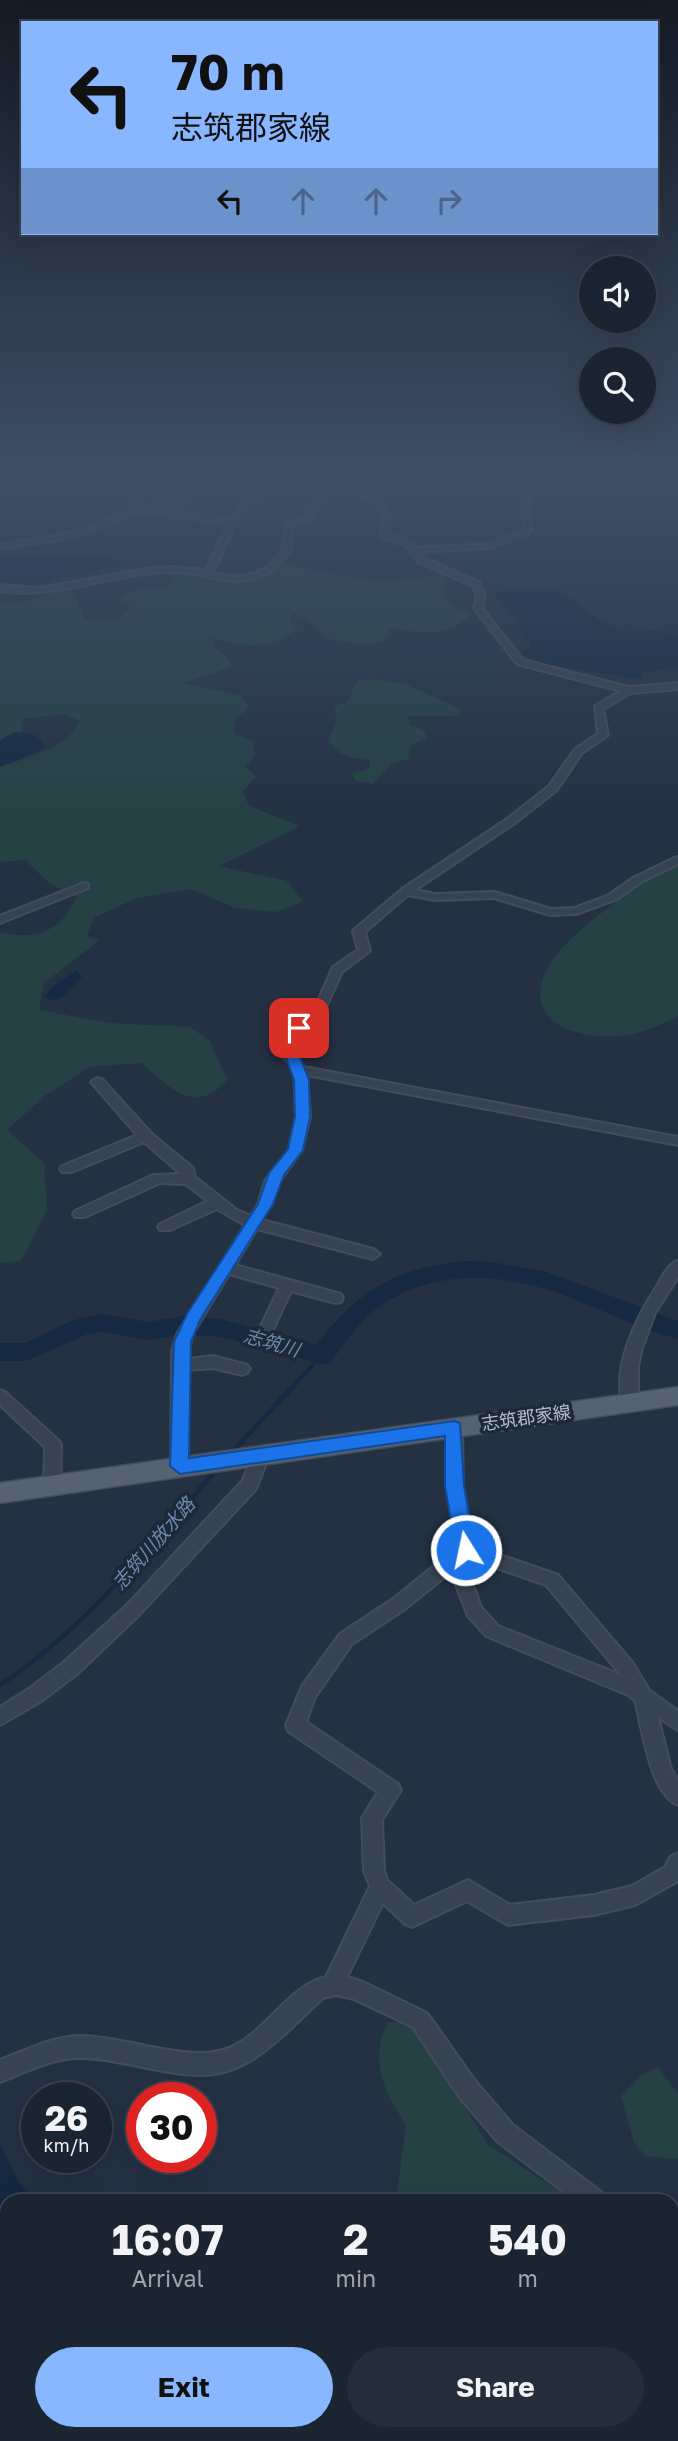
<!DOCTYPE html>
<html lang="en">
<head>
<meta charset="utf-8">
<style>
	:root { --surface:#1b2532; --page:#242d3a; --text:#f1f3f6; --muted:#a0a5ac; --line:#39424d; --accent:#88b7ff }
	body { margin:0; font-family:"Golos Text","Noto Sans JP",sans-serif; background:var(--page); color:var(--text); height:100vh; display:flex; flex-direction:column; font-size:26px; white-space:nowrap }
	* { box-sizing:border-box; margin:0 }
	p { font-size:23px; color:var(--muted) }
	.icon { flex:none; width:38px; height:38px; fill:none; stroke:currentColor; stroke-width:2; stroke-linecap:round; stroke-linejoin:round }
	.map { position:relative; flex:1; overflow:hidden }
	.details { position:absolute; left:0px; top:2194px; width:679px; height:247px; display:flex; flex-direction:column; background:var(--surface); border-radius:21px 21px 0 0; box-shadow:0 7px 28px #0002,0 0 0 2px var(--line) }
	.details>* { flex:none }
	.banner { position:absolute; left:21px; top:21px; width:637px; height:214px; border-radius:0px; box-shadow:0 7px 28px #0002,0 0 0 2px var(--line); background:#88b7ff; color:#111; overflow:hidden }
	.buttons { position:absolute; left:579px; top:256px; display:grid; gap:14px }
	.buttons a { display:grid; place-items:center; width:77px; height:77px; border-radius:50%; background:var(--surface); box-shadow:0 7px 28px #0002,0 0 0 2px var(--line); font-size:35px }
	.speed { position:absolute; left:21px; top:2082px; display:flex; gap:14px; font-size:35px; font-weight:700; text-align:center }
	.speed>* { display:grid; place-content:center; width:91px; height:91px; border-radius:50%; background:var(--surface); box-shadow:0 7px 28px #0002,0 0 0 2px var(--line); line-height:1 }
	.speed small { font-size:18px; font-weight:400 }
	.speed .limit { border:10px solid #d22; background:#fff; color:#111 }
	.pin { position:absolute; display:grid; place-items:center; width:60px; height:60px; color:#fff; margin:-30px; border-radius:14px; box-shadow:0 4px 10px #0006 }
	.me { position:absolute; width:77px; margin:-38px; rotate:350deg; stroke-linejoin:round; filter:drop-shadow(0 0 5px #0008) }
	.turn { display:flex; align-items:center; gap:24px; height:147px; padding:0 35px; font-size:32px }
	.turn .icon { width:91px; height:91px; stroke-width:2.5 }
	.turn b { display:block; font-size:49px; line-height:60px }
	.lanes { display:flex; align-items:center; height:66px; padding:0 35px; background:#0003; justify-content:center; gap:35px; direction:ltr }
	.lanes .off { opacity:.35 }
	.eta { display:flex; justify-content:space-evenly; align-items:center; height:119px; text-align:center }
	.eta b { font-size:42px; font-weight:700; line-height:49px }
	.primary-button { display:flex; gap:14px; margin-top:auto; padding:14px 35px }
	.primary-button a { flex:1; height:80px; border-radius:42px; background:var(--accent); color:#111; font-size:28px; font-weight:700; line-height:80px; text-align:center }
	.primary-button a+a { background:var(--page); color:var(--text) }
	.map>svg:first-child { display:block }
	.green { fill:#264144 }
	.water { fill:#162842 }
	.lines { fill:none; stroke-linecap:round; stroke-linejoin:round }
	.stream-far1 { stroke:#162842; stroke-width:3.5 }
	.stream { stroke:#162842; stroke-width:4.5 }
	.river { fill:#162842; fill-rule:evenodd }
	.street-casing { stroke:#424c5b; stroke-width:4 }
	.primary-casing { stroke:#424c5b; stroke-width:3 }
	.street { fill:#384352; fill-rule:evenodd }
	.primary { fill:#566272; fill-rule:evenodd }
	.route { fill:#1a73e8; stroke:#114b97; stroke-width:2 }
	.labels { text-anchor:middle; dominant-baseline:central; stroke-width:7; stroke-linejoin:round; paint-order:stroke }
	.street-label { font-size:18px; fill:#b5becc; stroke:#1d2838 }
	.water-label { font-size:19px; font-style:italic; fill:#6c89ae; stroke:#1d2838 }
</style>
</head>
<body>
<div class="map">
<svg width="678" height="2441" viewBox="0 0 678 2441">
	<rect width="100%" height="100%" fill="#243143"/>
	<!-- green -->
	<path class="green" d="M109,476h74l-30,16 -32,6 -14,-10z
		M281,564l99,18 65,-7 -3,20 15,14 15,5c-27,25 -48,19 -81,14l-7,14 -20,2 -36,-5 -16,-16 -18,-10 -5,9 10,6c-29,22 -54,20 -87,10l3,11 11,6 6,12 -49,16 58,12 8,12 -15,13 1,14 18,7 2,14 -9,12 10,10 -13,14 6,15 51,20 -81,40 68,15 16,20 -27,11 -41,-4 -44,-19 -54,9 -44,20 -6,19 13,3 -56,43 -5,27 70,13 81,4 20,14 17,39c-33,37 -57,7 -86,-17l-51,4 -44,28 -39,35 37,33 3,47 -26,51 -21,2v-331c36,9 62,-1 77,-36l-27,-12 -25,-24 -25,2v-95c27,-10 68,-18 80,-46l-14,-7 -45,5 2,15 -23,9v-139c25,1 47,-10 71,-17l14,33h33l13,-13 -11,-11 27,-8 27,-2 -6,-15c44,1 73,26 113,-7z
		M376,679l29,5 52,23 4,5 -8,4h-46l3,9 14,5 3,8 -18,8 1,12 -18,6 -19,20 -17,-3 -4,-7 18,-6v-8c-19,-2 -32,-3 -41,-20l8,-20 -4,-13 14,-5 11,-22z
		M678,862v154c-16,8 -33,16 -50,19 -39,6 -104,-6 -84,-59 15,-40 97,-93 134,-114z
		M403,2021l14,7 71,117 86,56h-178l10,-77c-21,-29 -38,-66 -18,-101z
		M658,2068l20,25v66l-32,-3 -12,-13 -13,-47 22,-22z
		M266,2434h112l-11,7h-97z
		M553,2434h86l15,7h-101z"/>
	<!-- water -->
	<path class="water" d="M102,555l25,10 -70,14 -29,9 -28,-5v-27l65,3z
		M510,589l51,2 42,32 19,9 35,-2 21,6v31l-37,6v6l-99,-15 -21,-10 10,-9 -17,-28 -21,-23z
		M15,732c15,1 23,1 30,16l-45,19v-27z
		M76,971l6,6 -21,21 -10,2 -6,-3 6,-9z
		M0,2145l20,39 18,17 -31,1v232h225l6,7h-238z"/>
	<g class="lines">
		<!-- stream-far1 -->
		<path class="stream-far1" d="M309,1369l12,-13"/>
		<!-- stream -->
		<path class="stream" d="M232,1452l79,-85
			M0,1685c86,-57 148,-136 215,-214"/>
		<!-- river -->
		<path class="river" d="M465,1261l26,1 53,9 134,50v18c-42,-11 -79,-31 -120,-46 -60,-21 -130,-24 -183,17 -18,14 -32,35 -45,53l-9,2 -50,-17 -51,-11 -35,-3 -37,6 -46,-8 -14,2 -62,27h-26v-18h25l49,-23 28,-6 46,8 37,-6 35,3 96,26c43,-55 79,-77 149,-84z"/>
		<defs>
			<path id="street" d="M151,476h8l-6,6 30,6 -4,2 -27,-5 -13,22 26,3 8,-6 -18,-3v-4l23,3 31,-24h9l-33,29 -12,6 57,8 40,-43h8l-42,47 -23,50c25,6 54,4 68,-22 4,-9 2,-18 6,-27l19,-9 4,-12 25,-27h8l-8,9c23,4 45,9 56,31l-4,17 26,10 3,5 71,-4 35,-14 2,-1 -5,-48 -54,2 -82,-5 -4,-2 86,3 66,-3 -4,4 5,49 -4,5 -40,14 -69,4 5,6 55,24 6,13 -3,13 41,52 106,27 49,-4v6l-47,4 -28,16 5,26 -26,18 -25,37 -42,33 -100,67 20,4 60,-2 56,17 23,-1 35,-13 24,-17 41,-20 4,-1v7l-37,18 -24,17 -41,15 -26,1 -56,-17 -59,2 -27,-5 -43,37 5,19 -28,21 -15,33 -31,33v19l8,10 374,70v8l-371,-70 3,42 -8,33 -23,32 -7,22 -10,16 111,29 7,5 -7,5 -116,-30 -22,36 106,29 2,4 -2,4 -5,1 -45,-12 -20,43h-10l-2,-4 20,-42 -50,-14 -37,61 -4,24 25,-3 34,9 3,4 -3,4 -5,2 -29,-7 -26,2v97l-2,5 -6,1 -6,-1 -2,-5 1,-116 5,-17 68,-109 -28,-16 -47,21h-10l-2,-3 2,-3 48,-23 -23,-17 -25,-1 -75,34h-10l-2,-3 2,-3 78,-36 28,-1 -37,-32 -72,30h-10l-2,-3 2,-3 75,-31 -46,-53 6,-4 5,1 49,54 42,35 2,9 42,33 14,6 7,-12 7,-23 24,-32 7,-32 -2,-47 -10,-13v-20l34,-36 15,-34 25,-17 -5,-19 2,-2 47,-40 105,-70 42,-33 26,-37 23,-15 -3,-28 26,-15 -104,-27 -43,-56 3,-13 -4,-9 -55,-24 -11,-15 -27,-11c0,-7 4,-16 2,-22 -6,-18 -35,-22 -50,-25l-15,17 -4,12 -20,9c-1,6 -1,11 -1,16 -2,13 -16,27 -28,32 -33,15 -57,-3 -88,-3 -60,-1 -116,28 -176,19v-6l39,3 114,-20 21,-1 32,3 21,-46 -94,-13 -25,14 -17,6 -39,10 -52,7v-4c40,-6 104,-11 133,-41 8,-7 11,-19 18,-27z
				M84,883l4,1v4l-88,35v-7z
				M678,1261v16l-23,36 -13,35 -4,18v36l-2,4 -6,2 -6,-2c-15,-34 14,-92 33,-120 5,-9 11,-22 21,-25z
				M0,1390l5,2 54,49 2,4 -1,41 -2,5 -6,2 -6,-2 -2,-5 1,-39 -45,-42z
				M454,1422l6,2 2,4 1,58 11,60 84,29 74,87 17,28 29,21v19l-20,-13 13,52 7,11v25c-28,-11 -36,-78 -43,-105l-7,-5 -142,-59 -18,-20 -17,-44 -46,37 -53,35 -37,53 -9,25 92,62 3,6 -19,30 2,51 3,9 27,25 54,-25 42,25 84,-10 38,-9 33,-19 6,-11 7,-3v28l-43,24 -41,10 -86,10 -41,-24 -55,26 -7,-3 -22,-21 -36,74 16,5 64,31 49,69 37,43 91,69 3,8h-30l-80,-61 -37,-43 -47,-71 -59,-28 -18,-4 -13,3c-30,27 -62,66 -103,75 -41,9 -96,-15 -138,-15 -28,-1 -56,14 -82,24v-22c26,-10 53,-24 81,-24 41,0 99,24 138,15 43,-9 66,-65 107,-74l44,-91 -6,-15 -2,-53 16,-26 -90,-61 -2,-6 16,-39 38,-52 53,-35 64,-52 -10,-61 -1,-58 2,-4zM468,1558l78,27 75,90 -123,-49 -17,-19 -17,-46z
				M261,1449l6,1 2,5 -13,34 -117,126 -62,59 -34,26 -43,25v-18l30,-19 34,-26 63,-57 116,-125 12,-30z
				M672,2326l6,3v28l-6,-3z"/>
			<path id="primary" d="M678,1387v18l-678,98v-20z"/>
		</defs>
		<!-- street casing -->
		<use href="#street" class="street-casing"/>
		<!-- primary casing -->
		<use href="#primary" class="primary-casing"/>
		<!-- street -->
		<use href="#street" class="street"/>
		<!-- primary -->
		<use href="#primary" class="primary"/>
	</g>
	<!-- sky -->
	<linearGradient id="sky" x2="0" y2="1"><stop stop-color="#141b25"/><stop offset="0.58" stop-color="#3f4e66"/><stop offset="1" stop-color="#3f4e66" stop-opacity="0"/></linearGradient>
	<rect width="678" height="818" fill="url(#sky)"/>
	<!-- route -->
	<path class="route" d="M299,1024l7,4 -11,16 14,36 1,37 -7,33 -19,25 -11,29 -73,116 -9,22 -2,116 265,-37 6,2 4,63 11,64 -3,5h-13l-3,-5 -11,-64v-50l-265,38 -10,-8 4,-124 13,-28 71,-110 11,-31 19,-24 7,-32 -1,-37 -13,-36 13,-19z"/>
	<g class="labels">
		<!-- street labels -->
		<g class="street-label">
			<text transform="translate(526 1417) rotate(-8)">志筑郡家線</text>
		</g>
		<!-- water labels -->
		<g class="water-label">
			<text transform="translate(272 1342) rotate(16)">志筑川</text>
			<text transform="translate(153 1543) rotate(-49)">志筑川放水路</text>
		</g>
	</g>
</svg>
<div class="buttons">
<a><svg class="icon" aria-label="sound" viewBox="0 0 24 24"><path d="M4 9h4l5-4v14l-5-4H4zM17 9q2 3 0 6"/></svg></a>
<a><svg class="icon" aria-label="search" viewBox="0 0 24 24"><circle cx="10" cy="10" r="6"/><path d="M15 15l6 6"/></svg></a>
</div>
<div class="speed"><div>26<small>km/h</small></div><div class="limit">30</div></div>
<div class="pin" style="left:299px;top:1028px;background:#d93025"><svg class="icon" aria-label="arrive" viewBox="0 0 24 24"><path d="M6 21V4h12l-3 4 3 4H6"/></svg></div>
<svg class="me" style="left:466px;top:1550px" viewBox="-20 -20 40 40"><circle r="17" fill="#1a73e8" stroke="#fff" stroke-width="3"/><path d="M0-11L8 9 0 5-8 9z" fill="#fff"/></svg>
<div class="banner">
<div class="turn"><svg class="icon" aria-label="left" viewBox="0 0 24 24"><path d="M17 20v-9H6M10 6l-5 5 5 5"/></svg><div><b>70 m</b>志筑郡家線</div></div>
<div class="lanes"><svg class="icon" aria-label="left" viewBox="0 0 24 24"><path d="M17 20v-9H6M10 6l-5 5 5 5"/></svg><svg class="icon off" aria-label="ahead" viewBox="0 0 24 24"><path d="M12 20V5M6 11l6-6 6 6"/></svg><svg class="icon off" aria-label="ahead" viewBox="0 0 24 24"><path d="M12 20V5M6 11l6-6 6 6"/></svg><svg class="icon off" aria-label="right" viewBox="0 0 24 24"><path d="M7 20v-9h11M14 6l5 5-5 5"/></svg></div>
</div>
<section class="details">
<div class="eta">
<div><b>16:07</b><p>Arrival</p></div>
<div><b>2</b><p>min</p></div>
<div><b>540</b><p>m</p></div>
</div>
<div class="primary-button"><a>Exit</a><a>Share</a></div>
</section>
</div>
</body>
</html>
